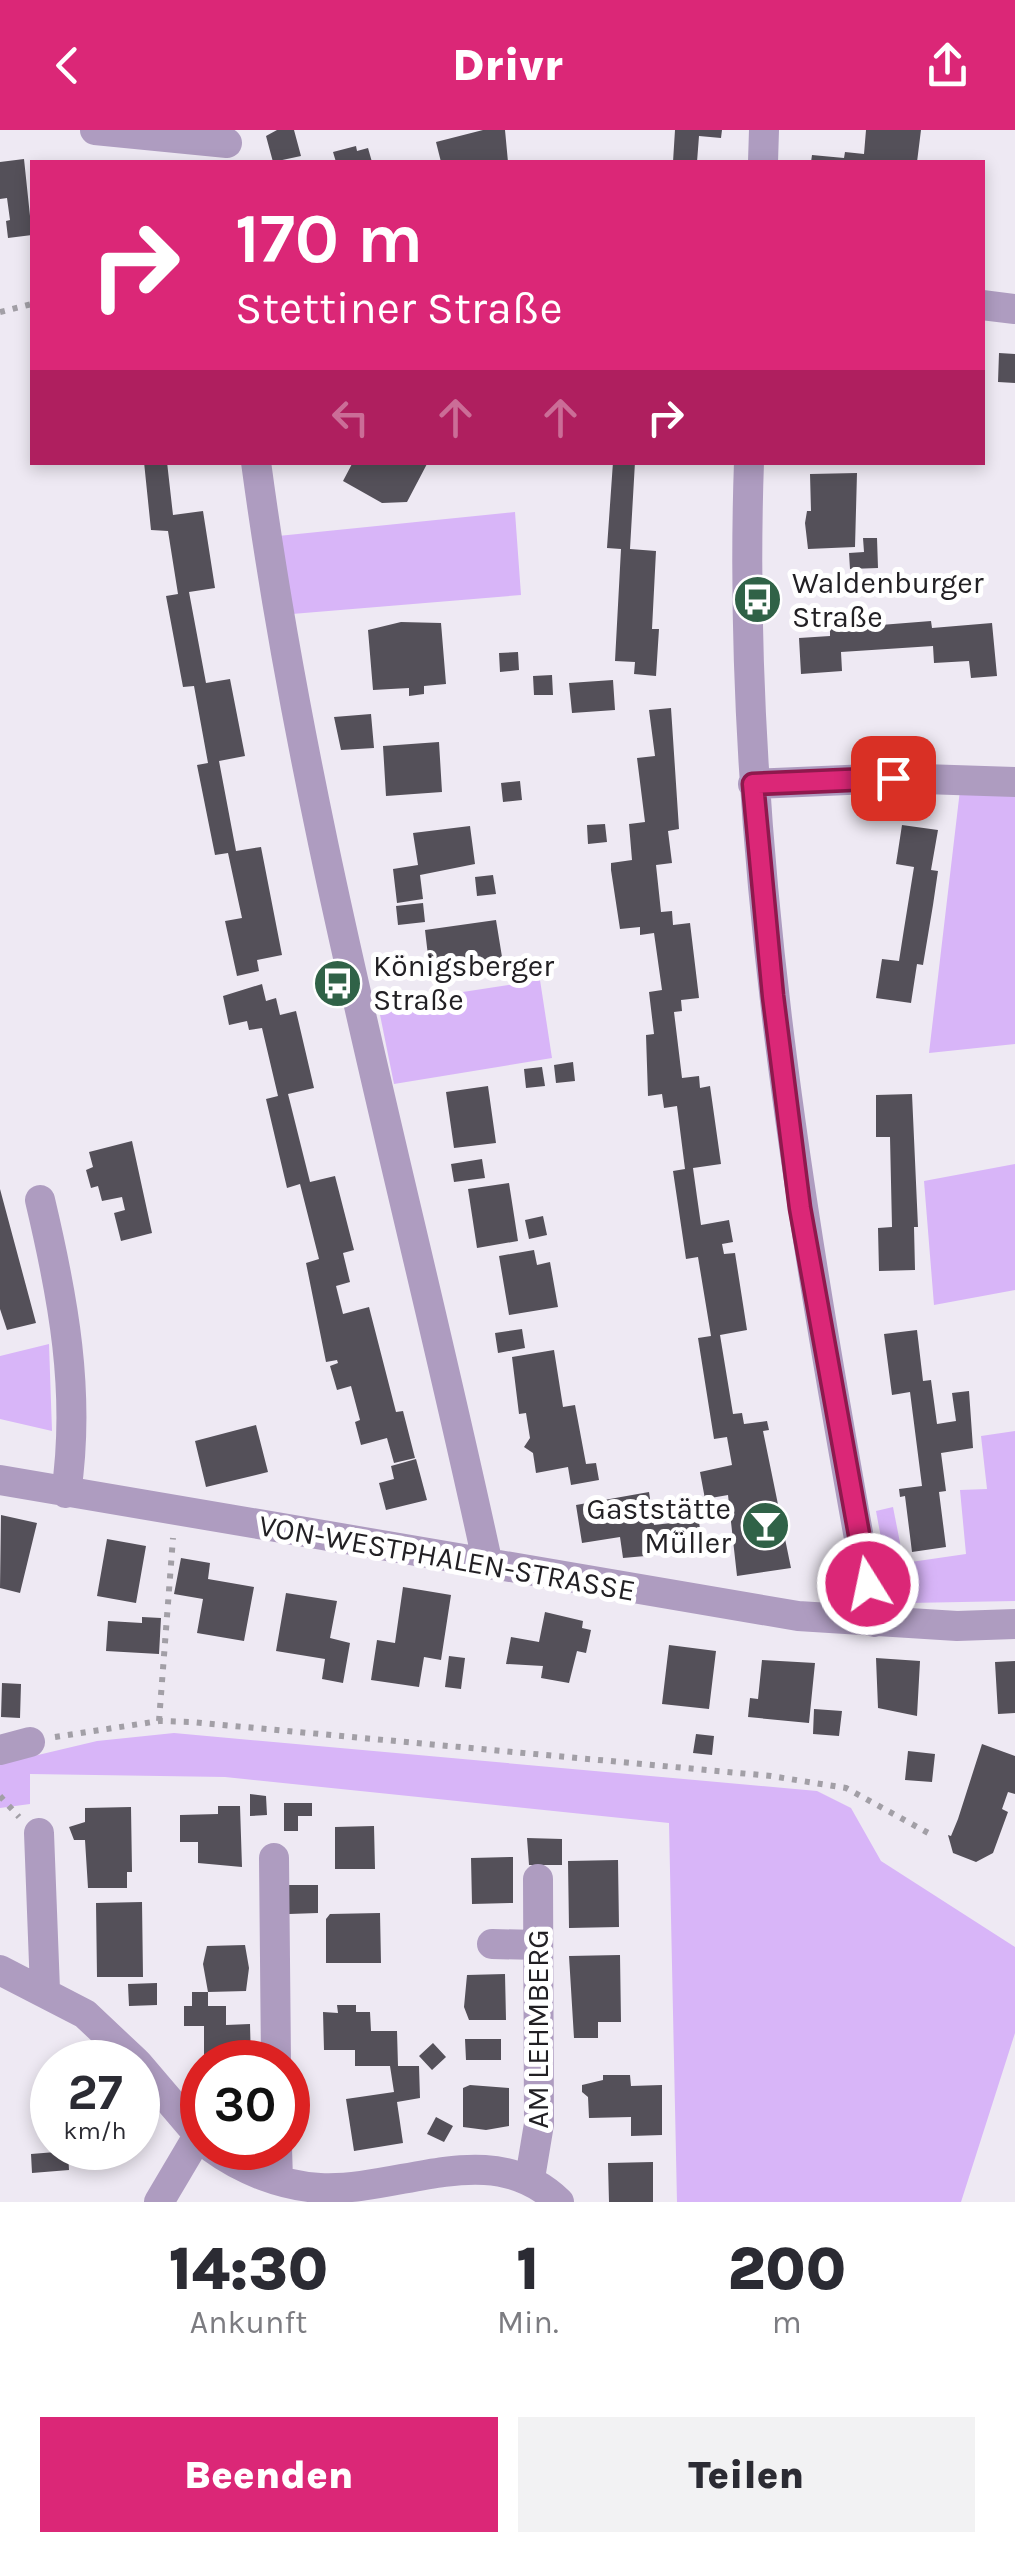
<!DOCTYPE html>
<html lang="de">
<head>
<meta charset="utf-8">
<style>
	:root { --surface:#fff; --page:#f2f2f3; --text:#2b2b33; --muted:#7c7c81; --accent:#db2777 }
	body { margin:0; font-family:Karla,sans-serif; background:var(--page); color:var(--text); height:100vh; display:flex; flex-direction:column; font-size:38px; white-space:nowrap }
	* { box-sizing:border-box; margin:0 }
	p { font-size:32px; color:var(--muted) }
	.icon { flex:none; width:55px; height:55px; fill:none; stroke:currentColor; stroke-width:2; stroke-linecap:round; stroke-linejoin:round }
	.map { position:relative; height:2072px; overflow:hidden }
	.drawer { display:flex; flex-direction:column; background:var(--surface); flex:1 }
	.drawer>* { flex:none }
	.top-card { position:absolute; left:30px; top:30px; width:955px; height:305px; border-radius:0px; box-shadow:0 5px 15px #0003; background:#db2777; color:#fff; overflow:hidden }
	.speed { position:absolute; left:30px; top:1910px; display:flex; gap:20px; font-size:50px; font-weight:700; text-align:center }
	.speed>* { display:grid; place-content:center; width:130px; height:130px; border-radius:50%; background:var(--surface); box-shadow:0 5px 15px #0003; line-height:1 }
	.speed small { font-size:25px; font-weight:400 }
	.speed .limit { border:15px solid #d22; background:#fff; color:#111 }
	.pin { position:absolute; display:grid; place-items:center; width:85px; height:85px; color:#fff; margin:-42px; border-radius:20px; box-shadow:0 5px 15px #0006 }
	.me { position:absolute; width:110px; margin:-55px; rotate:350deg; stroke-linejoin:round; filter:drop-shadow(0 0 8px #0008) }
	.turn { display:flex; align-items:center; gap:35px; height:210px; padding:0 40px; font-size:45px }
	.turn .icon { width:130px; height:130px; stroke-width:2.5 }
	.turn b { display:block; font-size:70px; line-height:85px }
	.lanes { display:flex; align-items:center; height:95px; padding:0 40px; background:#0003; justify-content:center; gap:50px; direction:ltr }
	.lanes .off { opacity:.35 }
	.eta { display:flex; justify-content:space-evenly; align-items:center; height:170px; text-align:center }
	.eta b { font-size:60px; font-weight:800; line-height:70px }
	.action { display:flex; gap:20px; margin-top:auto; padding:20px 40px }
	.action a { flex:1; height:115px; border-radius:0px; background:var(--accent); color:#fff; font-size:40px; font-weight:800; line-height:115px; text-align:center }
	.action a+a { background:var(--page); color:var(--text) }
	header { display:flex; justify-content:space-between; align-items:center; height:130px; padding:0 40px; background:var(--accent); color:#fff; font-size:45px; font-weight:800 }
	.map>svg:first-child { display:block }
	.green { fill:#d8b5f8 }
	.building { fill:#545059 }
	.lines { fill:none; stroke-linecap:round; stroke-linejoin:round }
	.path { stroke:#a29fa6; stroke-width:6; stroke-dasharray:5 8; stroke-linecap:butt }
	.minor { stroke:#ae9cc0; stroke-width:30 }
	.route-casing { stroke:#8e194d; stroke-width:25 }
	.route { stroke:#db2777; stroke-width:18 }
	.labels { text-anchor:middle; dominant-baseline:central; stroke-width:10; stroke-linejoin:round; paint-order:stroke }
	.poi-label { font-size:30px; fill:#222024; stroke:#fff; text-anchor:start }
	.street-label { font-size:30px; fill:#222024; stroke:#fff }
</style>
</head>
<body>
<header><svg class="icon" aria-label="back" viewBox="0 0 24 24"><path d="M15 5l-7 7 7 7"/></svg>Drivr<svg class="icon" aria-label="share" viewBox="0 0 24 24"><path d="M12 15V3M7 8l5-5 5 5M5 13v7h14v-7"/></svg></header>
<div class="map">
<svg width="1015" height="2072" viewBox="0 0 1015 2072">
	<rect width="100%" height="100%" fill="#eee9f3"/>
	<!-- green -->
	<path class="green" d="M515,382l6,83 -229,19 -14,-78z
		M960,660l55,3v251l-86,9z
		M540,850l12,78 -158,26 -16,-79z
		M1015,1034v126l-81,15 -10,-124z
		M49,1214l3,87 -52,-12v-63z
		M1015,1301v170l-106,2 -17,-6 -16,-86 17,-4 11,56 62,-9 -6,-64 27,-1 -6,-53z
		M174,1603l643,58 34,17 30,53 134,86v86l-54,169h-284l-8,-379 -444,-46 -195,-3v30l-30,4v-44l97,-23z"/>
	<!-- building -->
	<path class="building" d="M277,0h17l7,26 -28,6 -7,-26z
		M483,0h22l3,32h-67l-5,-20z
		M675,0h47l-1,8 -22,-2 -2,26h-24z
		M866,0h55l-4,32h-106l1,-7 32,3 1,-6 19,2z
		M356,16l1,5 11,-3 4,14h-36l-3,-10z
		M24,29l8,76 -24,3 -2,-17 4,-1 -3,-22 -7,1v-37z
		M999,223l16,1v29l-17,-1z
		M144,332h23l6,53 30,-4 12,77 -26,4 17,91 24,-4 15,77 -26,5 17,90 25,-4 21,108 -25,5 2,11 -22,5 -12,-55 17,-3 -14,-65 -13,2 -18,-90 11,-2 -14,-77 -11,1 -17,-91 12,-2 -10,-63 -17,-1z
		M353,332h75l-21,40 -25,1 -39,-22z
		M613,332h22l-5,87 26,2 -4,78h7l-3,47 -22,-2 1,-12 -20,-1 6,-112 -14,-1z
		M857,343l-2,74 -47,2 -3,-26 2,-12h4l-1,-37z
		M863,408h14l1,30 -28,1 -1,-16 15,-1z
		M931,491l1,7 60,-5 5,53 -26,2 -2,-17 -35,2 -1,-17 -92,6 1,19 -41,3 -2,-36 31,-2v-7z
		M401,492l40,1 5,61 -22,2v8l-15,2v-8l-36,2 -5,-60z
		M518,522l1,18 -19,2 -1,-19z
		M552,545l1,20h-19l-1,-19z
		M613,550l2,30 -43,3 -3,-30z
		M671,578l8,121 -11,2 4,32 -16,2 5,47 11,-1 1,14 17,-2 9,75 -18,2 1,11 -8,1 8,66 17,-2 1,12 10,-2 11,78 -28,4 4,29 4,28 28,-5 4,22 -11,2 2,10 11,-1 12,77 -27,5 13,79 9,-1 2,11 23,-3 2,9 -6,1 28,137 -54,8 -9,-81 -23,4 -5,-27 32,-7 -5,-28 -13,2 -16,-101 13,-2 -13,-79 -12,2 -13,-88 12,-2 -8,-63 -13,2 -2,-14 -14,2 -2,-61 8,-1 -5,-42 13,-2 -8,-57 -14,2v-8l-20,2 -9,-59v-7l21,-3 -3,-36 16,-2 -8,-64 18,-2 -6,-46z
		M371,584l3,34 -33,2 -7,-33z
		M439,612l3,50 -56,4 -3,-50z
		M520,651l2,19 -19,2 -2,-19z
		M605,694l2,18 -19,2 -1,-19z
		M902,695l36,5 -7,40 7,1 -5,34 -10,60 -6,-1 -6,39 -35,-5 6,-39 17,2 5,-32 10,-62 -18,-3z
		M470,696l5,38 -55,11 3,24 -26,4 -4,-34 25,-4 -5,-32z
		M493,745l3,19 -19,2 -2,-19z
		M423,773l2,19 -27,3 -2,-19z
		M496,790l7,43 -73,10 -5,-43z
		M262,854l4,17 10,-3 4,17 16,-4 18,77 -26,6 22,88 25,-6 19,74 -11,3 7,29 -14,4 7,28 26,-7 27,105 7,-1 12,47 -21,5 -7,-25 -26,7 -6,-23 5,-2 -9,-34 -14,4 -7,-24 8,-3 -1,-3 -11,2 -20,-99 13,-4 -19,-75 -13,4 -21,-89 12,-3 -16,-68 -13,2 -2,-9 -18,4 -6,-29z
		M573,932l2,19 -19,2 -2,-18z
		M542,937l3,19 -19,2 -2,-19z
		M488,956l8,57 -42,5 -8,-56z
		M912,964l6,133h-4l1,43 -36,1 -1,-43 14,-1 -2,-90h-14v-42z
		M132,1011l20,92 -31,8 -7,-28 11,-3 -3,-13 -20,4 -4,-15 -7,2 -5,-18 7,-3 -4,-15z
		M482,1029l3,19 -31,4 -3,-18z
		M509,1053l9,58 -41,7 -9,-59z
		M0,1059l36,134 -29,7 -7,-21z
		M543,1086l4,19 -18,4 -4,-19z
		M534,1120l3,15 13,-3 8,45 -49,8 -10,-59z
		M522,1199l3,19 -27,5 -3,-20z
		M917,1200l6,51 8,-1 6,44 19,-3 -4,-28 17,-2 4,57 -32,5 5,38 -7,1 7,55 -34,5 -7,-56 -5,1 -1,-8 23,-3 -12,-94 -18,3 -8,-61z
		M554,1220l9,57 12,-2 11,59 10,-1 3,17 -28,5 -3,-18 -32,6 -3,-20 -9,-6 6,-9 -4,-25 -7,1 -7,-57z
		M256,1295l12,47 -62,15 -11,-46z
		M416,1329l11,41 -41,10 -7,-27 15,-4 -3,-13z
		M649,1362l5,33 17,-2 -3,-18 28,-5 4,29 -24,4 3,20 -56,5 -3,-21 -38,6 -6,-38z
		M1,1385l36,8 -17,70 -20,-5z
		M107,1409l39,7 -10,57 -39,-7z
		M181,1428l29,5 -2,16 46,8 -10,54 -47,-8 6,-34 -29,-5z
		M403,1457l48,8 -10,65 -17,-3 -5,30 -48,-7 6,-40 18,3z
		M286,1463l51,8 -7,37 20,5 -7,40 -21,-4 3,-20 -49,-8z
		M545,1482l38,9 -1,7 9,2 -5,23 -9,-2 -8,32 -28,-5 2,-12 -37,-2 5,-27 28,5z
		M142,1487l19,1 -2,36 -53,-3 2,-30 34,2z
		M669,1515l47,6 -7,58 -47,-5z
		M449,1526l16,2 -4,31 -16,-2z
		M876,1528l44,3 -3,55 -39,-8z
		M762,1530l53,3 -6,60 -61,-6 2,-19 8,1z
		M1015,1531v52l-17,1 -3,-52z
		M2,1553l19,1 -1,34 -19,-1z
		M814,1579l28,2 -3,25 -26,-2z
		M696,1604l18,2 -2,19 -19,-2z
		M982,1614l33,12v38l-7,-2 -6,17 6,3 -15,41 -17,9 -23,-9 -5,-18 3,1 7,-17z
		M908,1621l27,3 -3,28 -27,-2z
		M250,1664l16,2 1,19 -17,1z
		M284,1673h28v13h-14v15h-14z
		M218,1676h22l2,61 -44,-4v-21h-18v-27l38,-1z
		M131,1677l1,65h-5v16h-39l-3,-48h-11l-5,-13 16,-5v-14z
		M374,1696l1,43h-40v-42z
		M527,1708l35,1v26h-33z
		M513,1727v46l-41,1 -1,-46z
		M618,1730l1,67 -50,1 -1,-67z
		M289,1755h29v28l-29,1z
		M142,1772l1,75h-46l-1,-74z
		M380,1783l1,50h-55v-44l4,-5z
		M245,1815l4,23 -3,23 -38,1 -5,-28 4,-18z
		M620,1825l1,67h-23v16h-24l-5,-82z
		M505,1844l1,46h-37l-5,-13 3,-32z
		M157,1853v22l-28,1 -1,-22z
		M192,1862h16v14h18v19l24,-1 1,38h-47v-36h-20v-20h8z
		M337,1875h19v7h14l1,19h26l1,35h21l1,32 -23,4 6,41 -49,8 -8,-52 48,-7 -4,-26h-35v-16h-31l-1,-38 15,1z
		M465,1909h36v21h-35z
		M433,1913l13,14 -14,13 -13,-14z
		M603,1945h27l1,11 31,-1v50l-31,1v-19l-42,1 -1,-21 -6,-5v-7l21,-5z
		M470,1955l39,3v38l-23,4 -23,-3v-39z
		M52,1956v56h-2l-6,-18v-37z
		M436,1987l17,9 -9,16 -17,-8z
		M68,2021l1,19 -37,3 -1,-19z
		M653,2032v40h-44l-1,-39z"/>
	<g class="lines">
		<!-- path -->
		<path class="path" d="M0,182l32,-8
			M159,1591l14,-183
			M55,1607l104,-16 32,1 580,54 75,12 86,47
			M0,1666l19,21"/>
		<!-- minor -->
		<path class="minor" d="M95,0l132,13
			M763,32l1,-32
			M982,175l33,4
			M256,332c50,373 153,736 232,1103
			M749,332c-14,392 56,777 125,1160
			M753,654l140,-6 122,4
			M40,1070c23,97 41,193 26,293
			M0,1350l798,136 159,10 58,-2
			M0,1620l30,-8
			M39,1703l6,157
			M274,1728l2,204
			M492,1814l46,1
			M0,1840l85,44 51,48
			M138,1934l64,75
			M212,2018c30,22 70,38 108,40 82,4 171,-52 239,14
			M277,2018l1,32
			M530,2048l9,-54 -1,-245
			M159,2072l39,-66"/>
	</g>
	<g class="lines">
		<defs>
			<path id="route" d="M868,1454l-68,-376 -27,-212 -20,-212 140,-6"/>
		</defs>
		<!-- route casing -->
		<use href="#route" class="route-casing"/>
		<!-- route -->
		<use href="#route" class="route"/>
	</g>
	<!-- icons -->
	<defs>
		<symbol id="bus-disc" viewBox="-11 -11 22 22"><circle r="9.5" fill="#306247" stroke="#fff"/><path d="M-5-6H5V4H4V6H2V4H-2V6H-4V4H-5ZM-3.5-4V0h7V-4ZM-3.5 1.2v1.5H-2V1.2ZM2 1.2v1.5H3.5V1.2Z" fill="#fff"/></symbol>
		<symbol id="bar-disc" viewBox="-11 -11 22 22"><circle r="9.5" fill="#306247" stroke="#fff"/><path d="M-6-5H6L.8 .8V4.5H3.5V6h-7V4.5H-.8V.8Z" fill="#fff"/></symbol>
	</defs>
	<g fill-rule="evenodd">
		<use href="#bus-disc" x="730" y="442" width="55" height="55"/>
		<use href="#bus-disc" x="310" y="826" width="55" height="55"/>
		<use href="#bar-disc" x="738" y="1368" width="55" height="55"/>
	</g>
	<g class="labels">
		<!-- poi labels -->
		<g class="poi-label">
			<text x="792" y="453">Waldenburger<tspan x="792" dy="34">Straße</tspan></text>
			<text x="373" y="836">Königsberger<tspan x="373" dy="34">Straße</tspan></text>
			<text x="731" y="1379" text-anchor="end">Gaststätte<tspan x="731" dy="34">Müller</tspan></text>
		</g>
		<!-- street labels -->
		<g class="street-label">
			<text transform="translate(447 1428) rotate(10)">VON-WESTPHALEN-STRASSE</text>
			<text transform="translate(538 1899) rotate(-90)">AM LEHMBERG</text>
		</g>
	</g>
</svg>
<div class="speed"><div>27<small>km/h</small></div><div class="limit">30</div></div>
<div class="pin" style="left:893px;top:648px;background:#d93025"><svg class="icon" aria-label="arrive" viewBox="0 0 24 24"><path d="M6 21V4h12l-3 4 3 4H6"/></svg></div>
<svg class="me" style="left:868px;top:1454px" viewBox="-20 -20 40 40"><circle r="17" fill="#db2777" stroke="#fff" stroke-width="3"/><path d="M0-11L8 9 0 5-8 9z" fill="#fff"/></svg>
<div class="top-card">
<div class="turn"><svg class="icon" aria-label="right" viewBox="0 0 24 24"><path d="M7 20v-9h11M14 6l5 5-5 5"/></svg><div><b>170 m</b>Stettiner Straße</div></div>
<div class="lanes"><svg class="icon off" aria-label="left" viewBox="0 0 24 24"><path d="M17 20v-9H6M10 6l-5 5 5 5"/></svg><svg class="icon off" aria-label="ahead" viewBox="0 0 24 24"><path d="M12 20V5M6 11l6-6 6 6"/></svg><svg class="icon off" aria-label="ahead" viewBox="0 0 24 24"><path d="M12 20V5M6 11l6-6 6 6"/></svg><svg class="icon" aria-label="right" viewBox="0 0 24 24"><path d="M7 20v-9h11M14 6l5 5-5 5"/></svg></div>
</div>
</div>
<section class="drawer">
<div class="eta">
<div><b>14:30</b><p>Ankunft</p></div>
<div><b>1</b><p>Min.</p></div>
<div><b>200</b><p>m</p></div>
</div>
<div class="action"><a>Beenden</a><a>Teilen</a></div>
</section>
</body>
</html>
